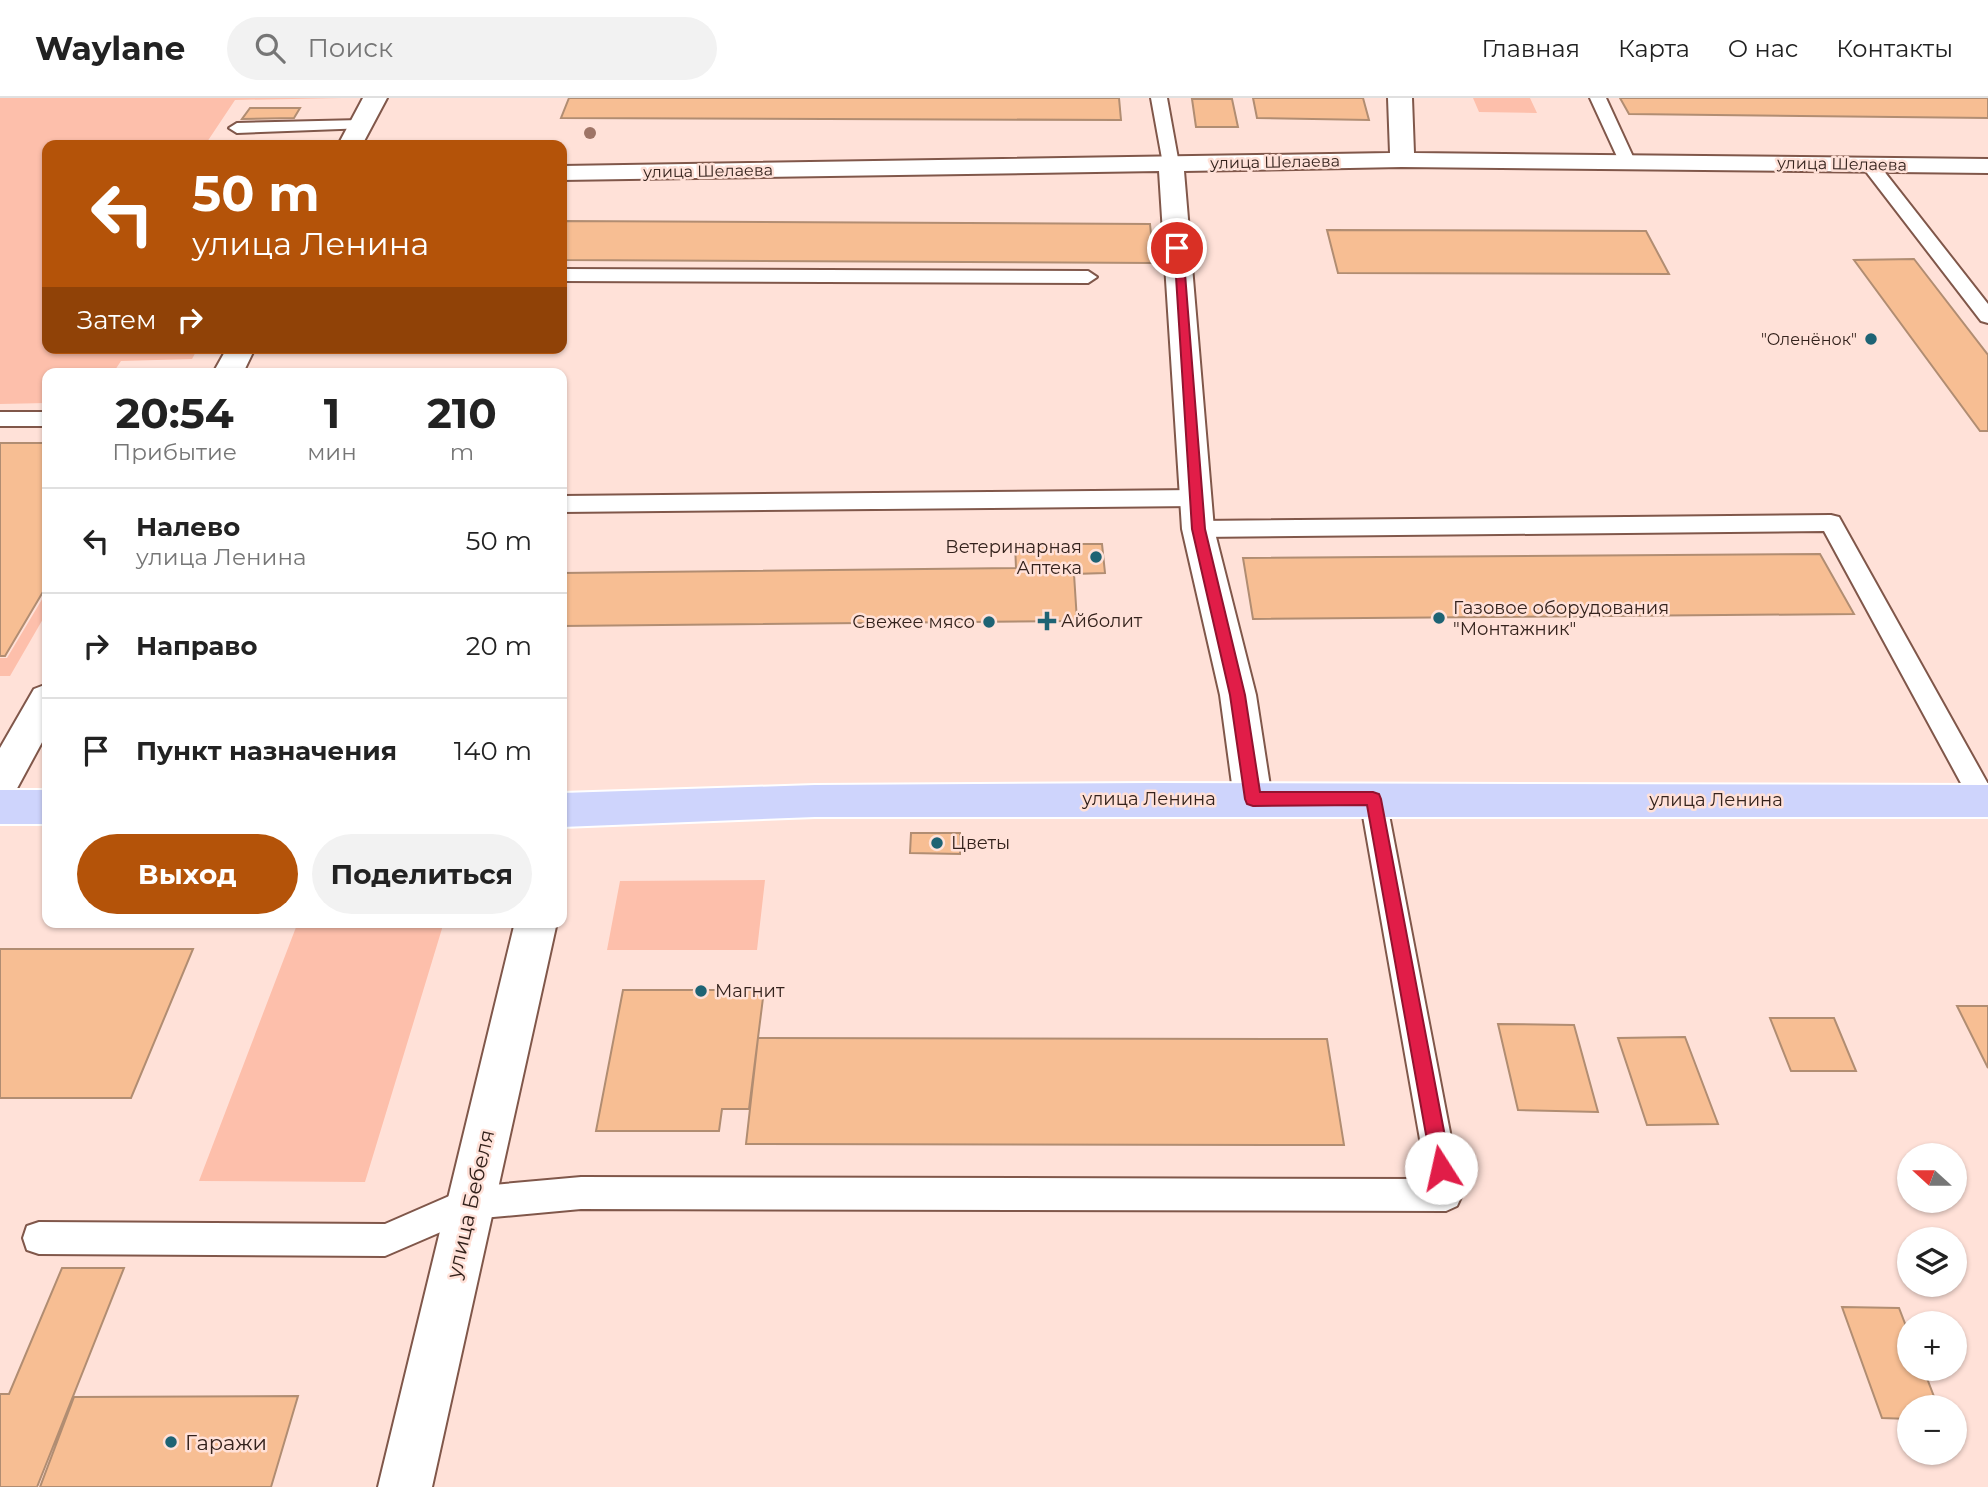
<!DOCTYPE html>
<html lang="ru">
<head>
<meta charset="utf-8">
<style>
	:root { --surface:#fff; --page:#f2f2f2; --text:#222; --muted:#767676; --line:#e0e0e0; --accent:#b45309 }
	body { margin:0; font-family:Montserrat,sans-serif; background:var(--page); color:var(--text); height:100vh; display:flex; flex-direction:column; font-size:26px; white-space:nowrap }
	* { box-sizing:border-box; margin:0 }
	p { font-size:23px; color:var(--muted) }
	.icon { flex:none; width:38px; height:38px; fill:none; stroke:currentColor; stroke-width:2; stroke-linecap:round; stroke-linejoin:round }
	.map { position:relative; flex:1; overflow:hidden }
	.sheet { position:absolute; left:42px; top:270px; width:525px; height:560px; display:flex; flex-direction:column; background:var(--surface); border-radius:14px; box-shadow:0 2px 5px #0004 }
	.sheet>* { flex:none }
	.banner { position:absolute; left:42px; top:42px; width:525px; height:214px; border-radius:14px; box-shadow:0 2px 5px #0004; background:#b45309; color:#fff; overflow:hidden }
	.needle { width:46px; rotate:291deg }
	.tools { position:absolute; left:1897px; top:1045px; display:grid; gap:14px }
	.tools a { display:grid; place-items:center; width:70px; height:70px; border-radius:50%; background:var(--surface); box-shadow:0 2px 5px #0004; font-size:35px }
	.pin { position:absolute; display:grid; place-items:center; width:60px; height:60px; color:#fff; margin:-30px; border:4px solid #fff; border-radius:50%; box-shadow:0 2px 7px #0007 }
	.me { position:absolute; width:77px; margin:-38px; rotate:350deg; stroke-linejoin:round; filter:drop-shadow(0 0 5px #0008) }
	.turn { display:flex; align-items:center; gap:24px; height:147px; padding:0 35px; font-size:32px }
	.turn .icon { width:91px; height:91px; stroke-width:2.5 }
	.turn b { display:block; font-size:49px; line-height:60px }
	.then { display:flex; align-items:center; height:66px; padding:0 35px; background:#0003; gap:14px; font-size:26px }
	.eta { display:flex; justify-content:space-evenly; align-items:center; height:119px; text-align:center }
	.eta b { font-size:42px; font-weight:700; line-height:49px }
	.action { display:flex; gap:14px; margin-top:auto; padding:14px 35px }
	.action a { flex:1; height:80px; border-radius:42px; background:var(--accent); color:#fff; font-size:28px; font-weight:700; line-height:80px; text-align:center }
	.action a+a { background:var(--page); color:var(--text) }
	ul { padding:0; list-style:none }
	li { display:flex; align-items:center; gap:21px; height:105px; padding:0 35px; border-top:2px solid var(--line) }
	li div { flex:1 }
	li b { display:block; font-size:26px }
	li em { font-style:normal }
	header { display:flex; align-items:center; gap:42px; box-sizing:border-box; height:98px; padding:0 35px; background:var(--surface); border-bottom:2px solid var(--line) }
	header strong { font-size:33px }
	nav { display:flex; gap:38px; margin-inline-start:auto; font-size:24px }
	.search { width:490px; height:63px; background:var(--page); display:flex; align-items:center; gap:18px; box-sizing:border-box; padding:0 24px; border-radius:38px; color:var(--muted); font-size:26px }
	.map>svg:first-child { display:block }
	.green { fill:#fdbfab }
	.building { fill:#f7be93; stroke:#b18d72; stroke-width:2 }
	.lines { fill:none; stroke-linecap:round; stroke-linejoin:round }
	.service-casing { stroke:#80574a; stroke-width:4 }
	.minor-casing { stroke:#80574a; stroke-width:4 }
	.tertiary-casing { stroke:#80574a; stroke-width:4 }
	.primary-casing { stroke:#fff; stroke-width:4 }
	.service { fill:#fff; fill-rule:evenodd }
	.minor { fill:#fff; fill-rule:evenodd }
	.tertiary { fill:#fff; fill-rule:evenodd }
	.primary { fill:#ced4fc; fill-rule:evenodd }
	.tree { fill:#9e7466 }
	.route { fill:#e11d48; stroke:#92132f; stroke-width:2 }
	.poi-dot { fill:#1e6374; stroke:#ffe1d8; stroke-width:2.5 }
	.labels { text-anchor:middle; dominant-baseline:central; stroke-width:5; stroke-linejoin:round; paint-order:stroke }
	.far-street-label { font-size:16px; fill:#34221c; stroke:#ffe1d8 }
	.far-poi-label { font-size:16px; fill:#34221c; stroke:#ffe1d8; text-anchor:end }
	.poi-label { font-size:18px; fill:#34221c; stroke:#ffe1d8; text-anchor:start }
	.street-label { font-size:18px; fill:#34221c; stroke:#ffe1d8 }
	.near-street-label { font-size:21px; fill:#34221c; stroke:#ffe1d8 }
	.near-poi-label { font-size:21px; fill:#34221c; stroke:#ffe1d8; text-anchor:start }
</style>
</head>
<body>
<header>
<strong>Waylane</strong>
<div class="search"><svg class="icon" aria-label="search" viewBox="0 0 24 24"><circle cx="10" cy="10" r="6"/><path d="M15 15l6 6"/></svg>Поиск</div>
<nav><a>Главная</a><a>Карта</a><a>О нас</a><a>Контакты</a></nav>
</header>
<div class="map">
<svg width="1988" height="1389" viewBox="0 0 1988 1389">
	<rect width="100%" height="100%" fill="#ffe1d8"/>
	<!-- green -->
	<path class="green" d="M0,0h342l-107,2 -30,45h-158v203h151l-6,11 -71,2 -8,12h-66v30l-47,1z
		M1473,0h57l7,15 -58,-1z
		M47,493v21l-37,64h-10v-18h7z
		M765,782l-8,70h-150l13,-69z
		M298,824h146l-79,260 -166,-1z"/>
	<!-- building -->
	<path class="building" d="M569,0h550l2,22 -560,-2z
		M1253,0h110l6,22 -112,-2z
		M1620,0h368v20l-359,-4z
		M1192,1h40l6,28h-42z
		M250,10h50l-6,10 -52,1z
		M562,123l588,3 4,39 -592,-3z
		M1327,132l319,1 23,43 -331,-1z
		M1914,161l74,96v76h-8l-126,-171z
		M0,345h47v142l-42,71h-5z
		M1015,446h87l3,29 -31,1 3,47 -515,5v-53l454,-5z
		M1820,456l34,60 -601,5 -10,-61z
		M911,735h49v21l-50,-1z
		M0,851h193l-62,149h-131z
		M623,892h141l-15,119h-27l-3,22h-123z
		M1957,908h31v62z
		M1770,920h64l22,53h-65z
		M1498,926l76,1 24,87 -80,-2z
		M1685,939l33,87 -71,1 -29,-87z
		M758,940l569,1 17,106 -598,-1z
		M62,1170h62l-87,219h-37v-93h9z
		M1842,1209l57,1 10,26v34h14l15,39h-29v12l-27,-1z
		M298,1298l-27,91h-231l34,-90z"/>
	<g class="lines">
		<defs>
			<path id="service" d="M1151,0h16l12,66 -2,4h-12l-2,-4z
				M1590,0h16l29,63 -2,4h-12l-2,-4z
				M361,22l6,2 2,3 -2,3 -130,5 -8,-5 8,-5z
				M1870,62l6,1 112,143v19l-7,-2 -117,-152 -2,-4z
				M562,171l526,2 9,6 -9,6 -526,-2z
				M0,314h47v14h-47z
				M1196,392l8,3 3,5 -3,5 -8,3 -634,6v-16z
				M1831,417l8,2 149,267v27l-13,-2 -151,-278 -626,6 -8,-2 -3,-6 3,-6 8,-2z
				M1373,690l9,3 4,8 76,396 -5,11 -11,5 -865,-2 -110,10 -86,37 -346,-2 -12,-4 -4,-12 4,-12 12,-4 346,2 85,-37 111,-10 846,2 -67,-380 4,-8z"/>
			<path id="minor" d="M1388,0h24l2,55 574,6v14l-586,-6 -218,4 30,358 42,166 16,104 -5,12 -14,4 -14,-4 -5,-12 -14,-104 -38,-166 -23,-358 -597,9v-14l828,-13z"/>
			<path id="tertiary" d="M363,0h24l-25,47h-24z
				M227,250h28l-12,25h-30z
				M47,586v49l-33,61 -14,5v-51l34,-59z
				M515,824h42l-125,565h-54z"/>
			<path id="primary" d="M1150,685l838,2v32h-1173l-253,10v-34l253,-8z
				M0,692h47v34h-47z"/>
		</defs>
		<!-- service casing -->
		<use href="#service" class="service-casing"/>
		<!-- minor casing -->
		<use href="#minor" class="minor-casing"/>
		<!-- tertiary casing -->
		<use href="#tertiary" class="tertiary-casing"/>
		<!-- primary casing -->
		<use href="#primary" class="primary-casing"/>
		<!-- service -->
		<use href="#service" class="service"/>
		<!-- minor -->
		<use href="#minor" class="minor"/>
		<!-- tertiary -->
		<use href="#tertiary" class="tertiary"/>
		<!-- primary -->
		<use href="#primary" class="primary"/>
	</g>
	<!-- trees -->
	<circle class="tree" cx="590" cy="35" r="6"/>
	<!-- route -->
	<path class="route" d="M1174,147l9,3 22,281 40,166 15,97h113l6,2 2,5 70,369 -3,7 -7,3 -7,-3 -2,-7 -65,-363 -114,1 -6,-2 -2,-5 -15,-104 -38,-166z"/>
	<!-- markers -->
	<g class="poi-dot">
		<circle cx="1871" cy="241" r="7"/>
		<circle cx="1096" cy="459" r="7"/>
		<circle cx="1439" cy="520" r="7"/>
		<path d="M1043.5 512.5h7v7h7v7h-7v7h-7v-7h-7v-7h7z"/>
		<circle cx="989" cy="524" r="7"/>
		<circle cx="937" cy="745" r="7"/>
		<circle cx="701" cy="893" r="7"/>
		<circle cx="171" cy="1344" r="7"/>
	</g>
	<g class="labels">
		<!-- far-street labels -->
		<g class="far-street-label">
			<text transform="translate(1275 64) rotate(-1)">улица Шелаева</text>
			<text transform="translate(1842 66) rotate(1)">улица Шелаева</text>
			<text transform="translate(708 73) rotate(-1)">улица Шелаева</text>
		</g>
		<!-- far-poi labels -->
		<g class="far-poi-label">
			<text x="1857" y="241">"Оленёнок"</text>
		</g>
		<!-- poi labels -->
		<g class="poi-label">
			<text x="1082" y="449" text-anchor="end">Ветеринарная<tspan x="1082" dy="21">Аптека</tspan></text>
			<text x="1453" y="510">Газовое оборудования<tspan x="1453" dy="21">"Монтажник"</tspan></text>
			<text x="1061" y="523">Айболит</text>
			<text x="975" y="524" text-anchor="end">Свежее мясо</text>
			<text x="951" y="745">Цветы</text>
			<text x="715" y="893">Магнит</text>
		</g>
		<!-- street labels -->
		<g class="street-label">
			<text x="1149" y="701">улица Ленина</text>
			<text x="1716" y="702">улица Ленина</text>
		</g>
		<!-- near-street labels -->
		<g class="near-street-label">
			<text transform="translate(470 1106) rotate(-77)">улица Бебеля</text>
		</g>
		<!-- near-poi labels -->
		<g class="near-poi-label">
			<text x="185" y="1344">Гаражи</text>
		</g>
	</g>
</svg>
<div class="tools">
<a><svg class="needle" viewBox="-14 -14 28 28"><path d="M0-13l5 13h-10z" fill="#e53935"/><path d="M0 13l5-13h-10z" fill="#767676"/></svg></a>
<a><svg class="icon" aria-label="layers" viewBox="0 0 24 24"><path d="M12 4l9 5-9 5-9-5zM3 14l9 5 9-5"/></svg></a>
<a>+</a>
<a>−</a>
</div>
<div class="pin" style="left:1177px;top:150px;background:#d93025"><svg class="icon" aria-label="arrive" viewBox="0 0 24 24"><path d="M6 21V4h12l-3 4 3 4H6"/></svg></div>
<svg class="me" style="left:1441px;top:1070px" viewBox="-20 -20 40 40"><circle r="19" fill="#fff"/><path d="M0-13L10 11 0 6-10 11z" fill="#e11d48"/></svg>
<div class="banner">
<div class="turn"><svg class="icon" aria-label="left" viewBox="0 0 24 24"><path d="M17 20v-9H6M10 6l-5 5 5 5"/></svg><div><b>50 m</b>улица Ленина</div></div>
<div class="then">Затем<svg class="icon" aria-label="right" viewBox="0 0 24 24"><path d="M7 20v-9h11M14 6l5 5-5 5"/></svg></div>
</div>
<section class="sheet">
<div class="eta">
<div><b>20:54</b><p>Прибытие</p></div>
<div><b>1</b><p>мин</p></div>
<div><b>210</b><p>m</p></div>
</div>
<ul>
<li><svg class="icon" aria-label="left" viewBox="0 0 24 24"><path d="M17 20v-9H6M10 6l-5 5 5 5"/></svg><div><b>Налево</b><p>улица Ленина</p></div><em>50 m</em></li>
<li><svg class="icon" aria-label="right" viewBox="0 0 24 24"><path d="M7 20v-9h11M14 6l5 5-5 5"/></svg><div><b>Направо</b></div><em>20 m</em></li>
<li><svg class="icon" aria-label="arrive" viewBox="0 0 24 24"><path d="M6 21V4h12l-3 4 3 4H6"/></svg><div><b>Пункт назначения</b></div><em>140 m</em></li>
</ul>
<div class="action"><a>Выход</a><a>Поделиться</a></div>
</section>
</div>
</body>
</html>
